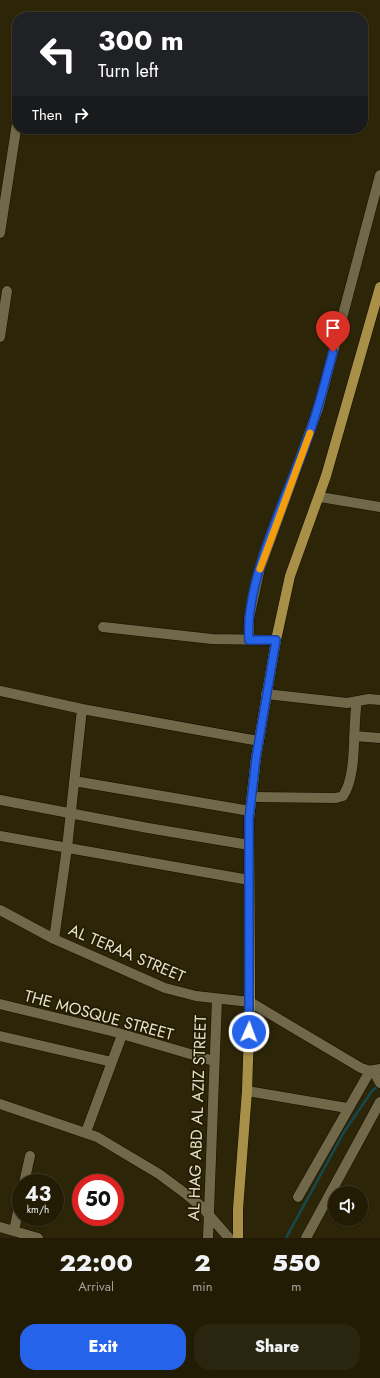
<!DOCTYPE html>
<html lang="en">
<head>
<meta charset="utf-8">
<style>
	:root { --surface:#221c05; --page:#2a250f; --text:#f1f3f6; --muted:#a2a19a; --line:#3f3a27; --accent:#2563eb }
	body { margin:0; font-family:Jost,sans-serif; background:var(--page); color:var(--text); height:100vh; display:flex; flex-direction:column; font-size:15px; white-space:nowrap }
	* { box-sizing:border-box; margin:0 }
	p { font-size:13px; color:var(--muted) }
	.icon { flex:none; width:22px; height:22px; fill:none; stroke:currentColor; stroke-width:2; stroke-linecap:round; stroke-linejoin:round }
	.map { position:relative; height:1238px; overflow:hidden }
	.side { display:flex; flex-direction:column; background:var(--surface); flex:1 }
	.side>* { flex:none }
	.banner { position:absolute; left:12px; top:12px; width:356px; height:122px; border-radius:16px; box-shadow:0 1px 3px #0004,0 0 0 1px var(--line); background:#202124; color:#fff; overflow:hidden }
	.fabs { position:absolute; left:328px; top:1186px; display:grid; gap:8px }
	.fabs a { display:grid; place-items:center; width:40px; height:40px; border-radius:50%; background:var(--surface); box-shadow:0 1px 3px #0004,0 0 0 1px var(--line); font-size:20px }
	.speed { position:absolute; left:12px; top:1174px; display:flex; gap:8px; font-size:20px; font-weight:700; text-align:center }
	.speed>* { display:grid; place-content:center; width:52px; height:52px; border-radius:50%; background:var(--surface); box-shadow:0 1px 3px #0004,0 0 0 1px var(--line); line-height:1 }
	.speed small { font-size:10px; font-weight:400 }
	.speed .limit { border:6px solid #d22; background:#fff; color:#111 }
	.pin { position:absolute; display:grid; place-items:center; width:34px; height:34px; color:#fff; margin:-41px -17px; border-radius:50% 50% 50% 0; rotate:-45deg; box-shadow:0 0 4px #0007 }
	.pin .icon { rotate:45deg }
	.me { position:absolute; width:44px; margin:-22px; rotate:2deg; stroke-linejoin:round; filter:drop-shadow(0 0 3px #0008) }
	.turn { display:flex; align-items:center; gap:14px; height:84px; padding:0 20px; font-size:18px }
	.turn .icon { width:52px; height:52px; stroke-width:2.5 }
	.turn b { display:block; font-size:28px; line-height:34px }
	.then { display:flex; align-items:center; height:38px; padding:0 20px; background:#0003; gap:8px; font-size:15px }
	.eta { display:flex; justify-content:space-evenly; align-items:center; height:68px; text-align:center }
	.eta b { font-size:24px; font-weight:800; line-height:28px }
	.primary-button { display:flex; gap:8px; margin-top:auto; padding:8px 20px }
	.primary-button a { flex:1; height:46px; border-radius:16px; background:var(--accent); color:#fff; font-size:16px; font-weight:800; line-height:46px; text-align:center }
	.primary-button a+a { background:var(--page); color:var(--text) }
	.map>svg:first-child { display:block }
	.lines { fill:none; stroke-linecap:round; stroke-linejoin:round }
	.stream { stroke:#154951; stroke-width:2.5 }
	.minor-casing { stroke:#140e00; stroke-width:11 }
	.major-casing { stroke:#140e00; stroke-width:11 }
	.minor { stroke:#706849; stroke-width:10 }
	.major { stroke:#a99048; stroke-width:10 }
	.route-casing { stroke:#184099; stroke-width:10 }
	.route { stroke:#2563eb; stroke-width:7 }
	.slow { stroke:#f59e0b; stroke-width:7 }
	.labels { text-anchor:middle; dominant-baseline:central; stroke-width:3.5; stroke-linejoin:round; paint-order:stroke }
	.street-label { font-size:16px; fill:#e5e0cf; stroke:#231c00 }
</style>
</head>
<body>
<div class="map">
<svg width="380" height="1238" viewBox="0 0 380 1238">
	<rect width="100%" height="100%" fill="#2d2507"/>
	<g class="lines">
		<!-- stream -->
		<path class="stream" d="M286,1238l58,-106 28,-41 7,-6"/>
		<defs>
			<path id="minor" d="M0,233l17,-110
				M0,337l7,-46
				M320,497l60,10
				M103,627l109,12 64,1
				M249,640v-22l11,-50 58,-159 62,-234
				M0,691l82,18 177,32
				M266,694l81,9 22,-4 11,1
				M354,736l26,2
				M74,781l176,30
				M252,797l84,1 7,-2c15,-22 9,-69 14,-95
				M0,800l148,28 101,17
				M0,836l249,44
				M0,910l54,29 111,49 31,8 54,6 111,66 9,3 10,-2
				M54,939l13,-91 15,-139
				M0,1004l115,28 99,29
				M0,1036l112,26
				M373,1070l7,13
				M247,1091l100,17
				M0,1104l97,33 62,37 27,20 16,13 27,31
				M86,1132l36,-97
				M24,1183l6,-27
				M298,1197l72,-126
				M0,1227l38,11
				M14,1231l7,-34
				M208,1238l9,-239
				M306,1238l74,-136"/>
			<path id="major" d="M238,1238v-29l9,-118 3,-89 -1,-183 7,-61 20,-118 14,-64 36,-100 54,-189"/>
		</defs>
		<!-- minor casing -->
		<use href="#minor" class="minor-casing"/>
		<!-- major casing -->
		<use href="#major" class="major-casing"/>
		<!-- minor -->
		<use href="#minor" class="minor"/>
		<!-- major -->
		<use href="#major" class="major"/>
	</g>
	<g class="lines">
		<defs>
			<path id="route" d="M249,1032v-213l7,-61 20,-118h-27c-5,-57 39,-146 58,-200 11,-29 18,-59 26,-88"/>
		</defs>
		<!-- route casing -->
		<use href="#route" class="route-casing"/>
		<!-- route -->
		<use href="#route" class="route"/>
		<!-- slow -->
		<path class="slow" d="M260,569l50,-136"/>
	</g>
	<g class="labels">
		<!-- street labels -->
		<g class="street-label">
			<text transform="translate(127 953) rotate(23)">AL TERAA STREET</text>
			<text transform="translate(99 1015) rotate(15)">THE MOSQUE STREET</text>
			<text transform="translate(197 1118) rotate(-88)">AL HAG ABD AL AZIZ STREET</text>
		</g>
	</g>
</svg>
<div class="fabs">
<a><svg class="icon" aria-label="sound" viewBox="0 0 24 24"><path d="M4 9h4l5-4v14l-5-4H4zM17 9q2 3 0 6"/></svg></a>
</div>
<div class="speed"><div>43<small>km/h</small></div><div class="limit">50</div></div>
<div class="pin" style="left:333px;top:352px;background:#d93025"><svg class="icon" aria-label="arrive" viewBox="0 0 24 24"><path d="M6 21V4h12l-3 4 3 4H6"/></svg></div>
<svg class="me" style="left:249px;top:1032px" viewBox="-20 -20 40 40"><circle r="17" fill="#2563eb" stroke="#fff" stroke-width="3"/><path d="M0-11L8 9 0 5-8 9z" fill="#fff"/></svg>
<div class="banner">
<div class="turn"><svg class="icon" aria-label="left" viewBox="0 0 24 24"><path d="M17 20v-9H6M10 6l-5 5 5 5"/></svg><div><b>300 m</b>Turn left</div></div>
<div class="then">Then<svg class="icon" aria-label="right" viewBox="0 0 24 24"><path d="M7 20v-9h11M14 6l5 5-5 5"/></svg></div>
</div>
</div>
<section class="side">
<div class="eta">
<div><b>22:00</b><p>Arrival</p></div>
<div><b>2</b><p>min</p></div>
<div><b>550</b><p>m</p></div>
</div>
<div class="primary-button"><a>Exit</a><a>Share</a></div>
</section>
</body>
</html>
